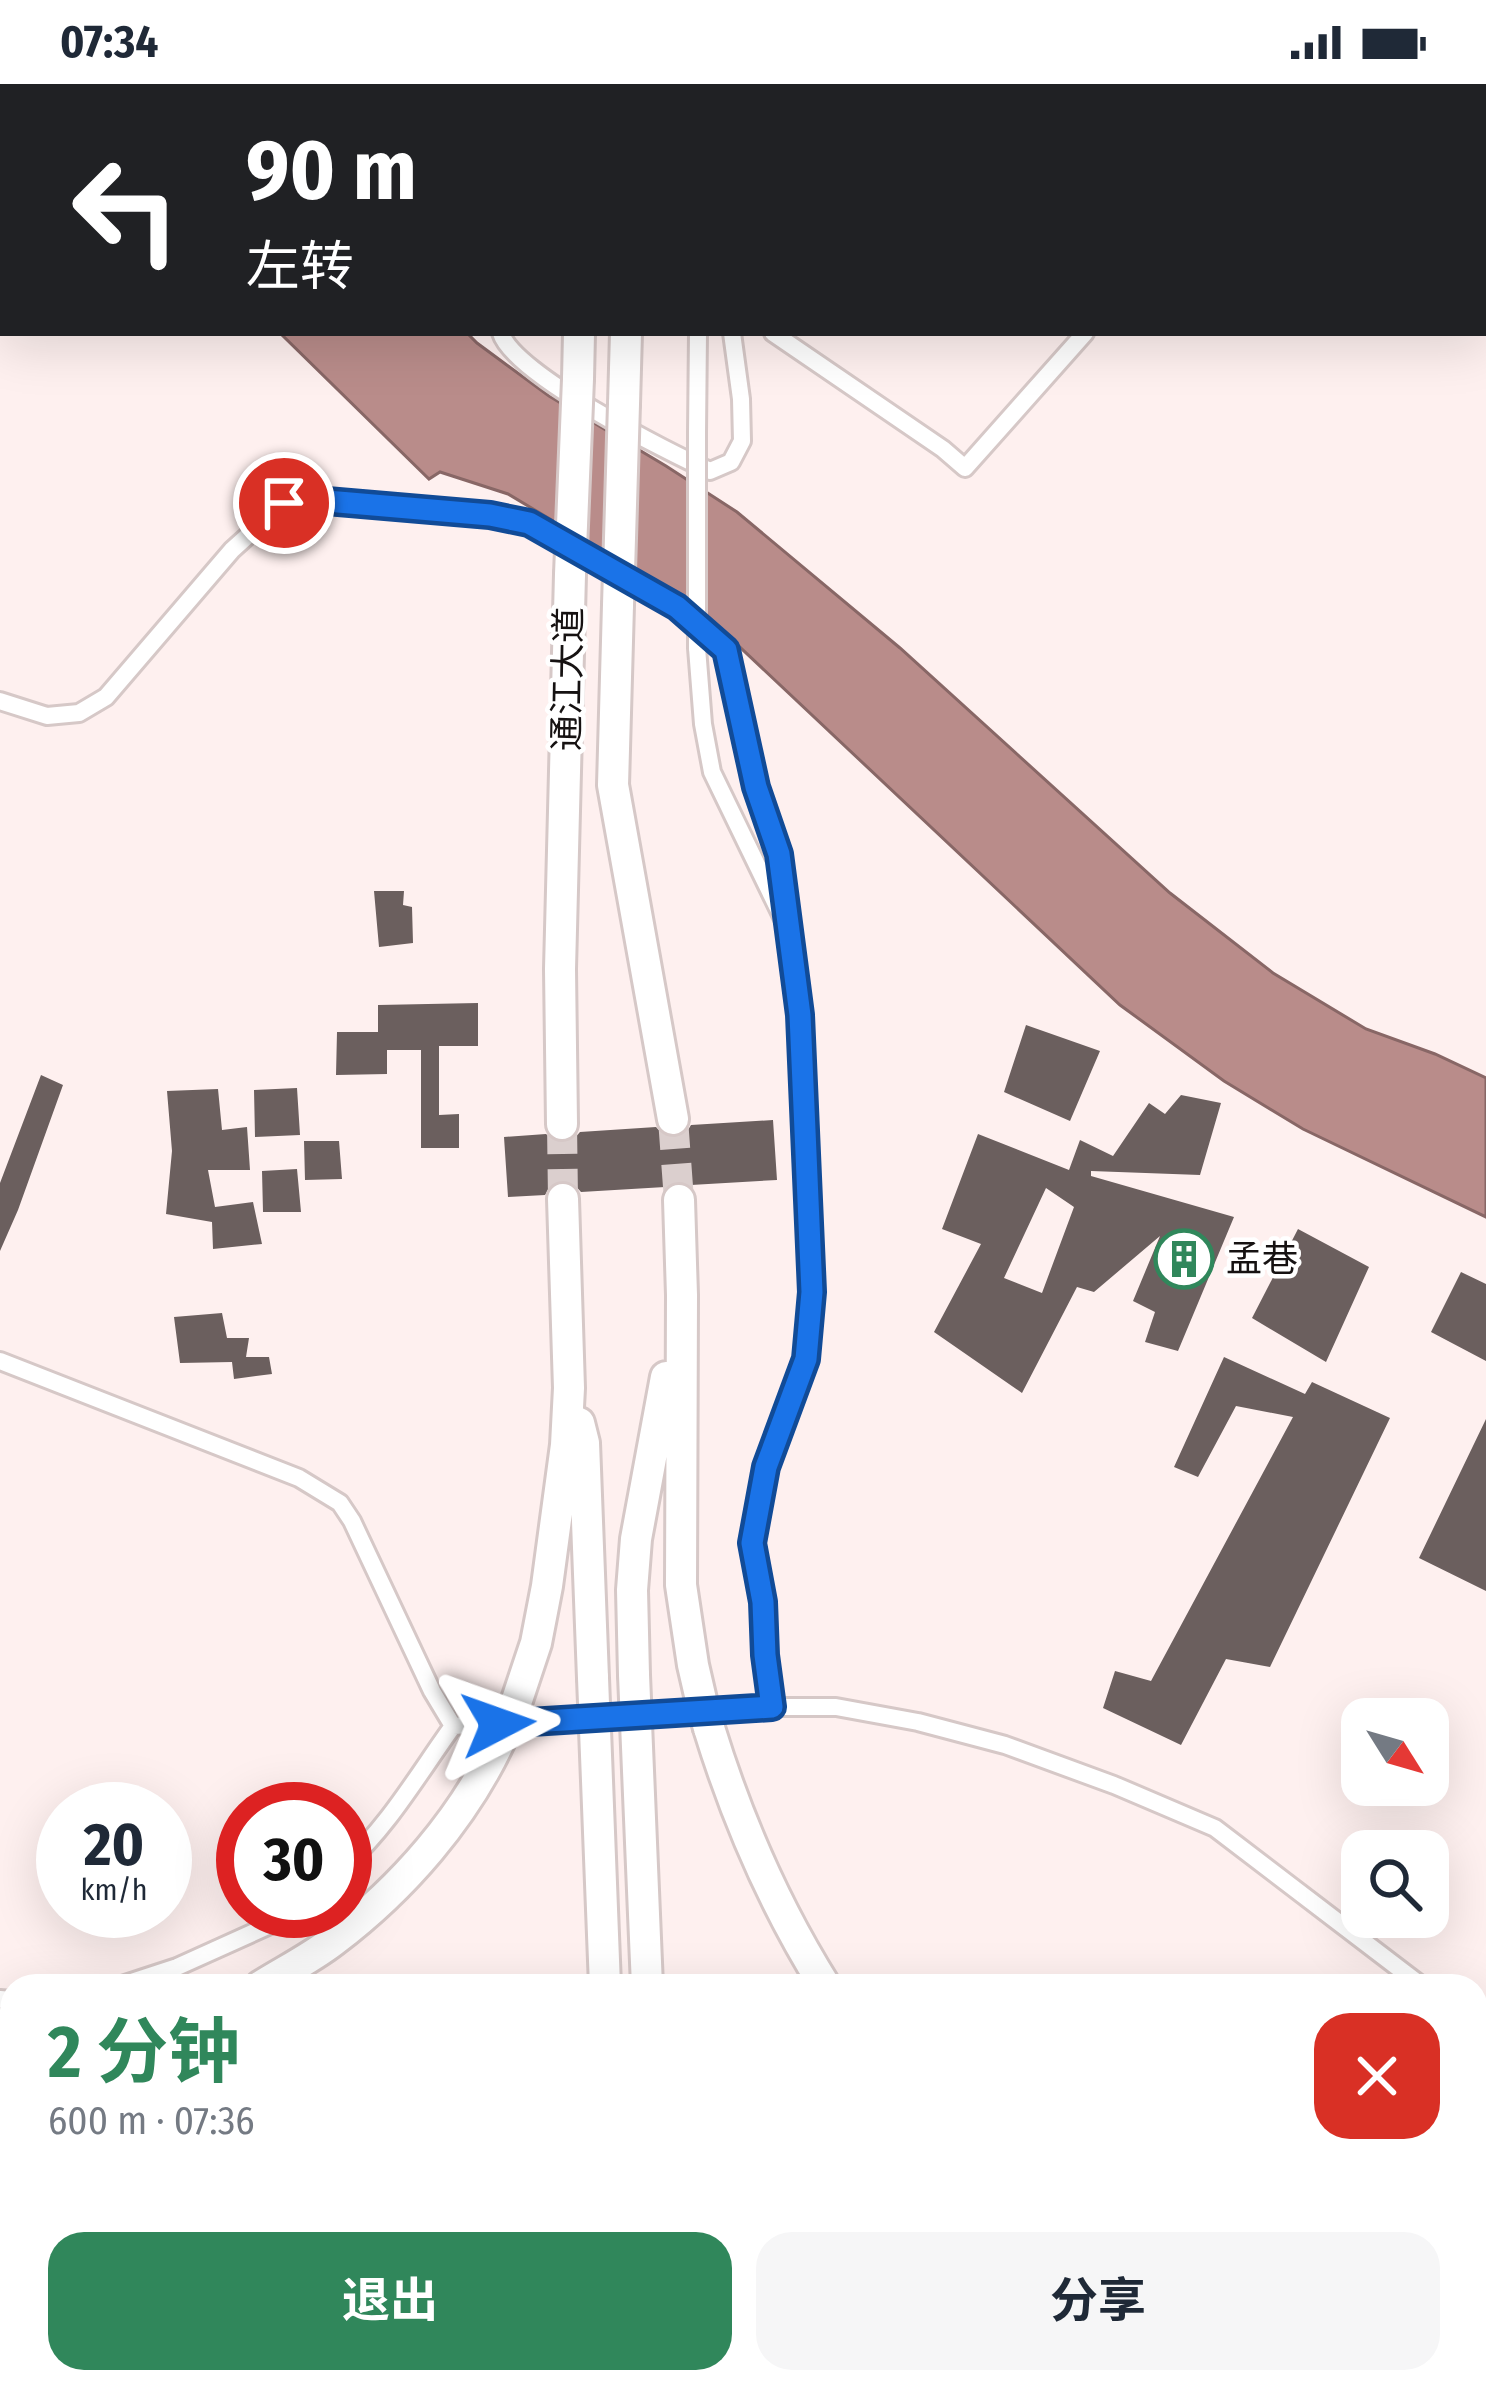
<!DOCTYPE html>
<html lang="zh">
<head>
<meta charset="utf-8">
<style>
	:root { --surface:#fff; --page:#f6f6f7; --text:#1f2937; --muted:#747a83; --accent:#30875b }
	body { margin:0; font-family:"Fira Sans Condensed","Noto Sans SC",sans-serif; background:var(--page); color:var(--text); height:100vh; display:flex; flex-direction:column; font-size:45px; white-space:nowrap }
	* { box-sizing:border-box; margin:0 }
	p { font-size:39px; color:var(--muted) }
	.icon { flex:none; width:66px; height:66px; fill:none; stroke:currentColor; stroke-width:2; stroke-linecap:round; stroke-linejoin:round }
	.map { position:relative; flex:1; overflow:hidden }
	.details { position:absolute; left:0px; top:1890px; width:1488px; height:420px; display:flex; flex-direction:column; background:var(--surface); border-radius:36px 36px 0 0; box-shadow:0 12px 48px #0002 }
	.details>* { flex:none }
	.top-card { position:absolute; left:0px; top:0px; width:1488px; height:252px; box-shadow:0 12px 48px #0002; background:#202124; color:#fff; overflow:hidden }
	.needle { width:78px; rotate:127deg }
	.controls { position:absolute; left:1341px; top:1614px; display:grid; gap:24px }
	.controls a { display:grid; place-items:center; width:108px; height:108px; border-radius:24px; background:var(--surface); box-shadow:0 12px 48px #0002; font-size:60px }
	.speed { position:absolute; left:36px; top:1698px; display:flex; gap:24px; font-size:60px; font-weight:700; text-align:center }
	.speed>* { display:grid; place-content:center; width:156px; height:156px; border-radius:50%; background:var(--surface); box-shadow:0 12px 48px #0002; line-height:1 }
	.speed small { font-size:30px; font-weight:400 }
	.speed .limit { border:18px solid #d22; background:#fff; color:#111 }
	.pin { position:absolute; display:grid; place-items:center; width:102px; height:102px; color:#fff; margin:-51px; border:6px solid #fff; border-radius:50%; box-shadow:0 3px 12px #0007 }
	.me { position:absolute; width:132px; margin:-66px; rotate:86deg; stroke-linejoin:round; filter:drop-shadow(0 0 9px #0008) }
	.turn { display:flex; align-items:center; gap:42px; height:252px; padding:0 48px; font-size:54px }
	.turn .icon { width:156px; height:156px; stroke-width:2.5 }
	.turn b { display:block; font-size:84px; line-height:102px }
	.round { display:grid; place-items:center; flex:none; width:126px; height:126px; border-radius:36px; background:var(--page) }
	.summary { display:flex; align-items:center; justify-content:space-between; height:204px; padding:0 48px }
	h1 { font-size:72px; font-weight:700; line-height:90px; color:var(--accent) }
	.primary-button { display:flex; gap:24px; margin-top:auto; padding:24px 48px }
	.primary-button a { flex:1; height:138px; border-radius:36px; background:var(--accent); color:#fff; font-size:48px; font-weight:700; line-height:138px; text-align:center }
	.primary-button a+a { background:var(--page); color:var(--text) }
	.status { display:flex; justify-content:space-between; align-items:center; height:84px; padding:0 60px; background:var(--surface); direction:ltr }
	.status svg { height:33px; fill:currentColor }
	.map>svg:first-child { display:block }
	.water { fill:#b98c8a; stroke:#886766; stroke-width:3 }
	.building { fill:#6b5f5e; fill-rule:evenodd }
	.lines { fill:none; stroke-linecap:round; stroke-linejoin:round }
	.highway-tunnel { stroke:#dbcfce; stroke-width:30; stroke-dasharray:30 15; stroke-linecap:butt }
	.street-casing { stroke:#d6c8c7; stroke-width:22 }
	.highway-casing { stroke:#d6c8c7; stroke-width:36 }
	.street { stroke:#fff; stroke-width:16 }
	.highway { stroke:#fff; stroke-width:30 }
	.street-bridge-casing { stroke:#d6c8c7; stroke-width:22; stroke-linecap:butt }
	.highway-bridge-casing { stroke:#d6c8c7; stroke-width:36; stroke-linecap:butt }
	.street-bridge { stroke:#fff; stroke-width:16 }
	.highway-bridge { stroke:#fff; stroke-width:30 }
	.route-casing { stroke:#114b97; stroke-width:30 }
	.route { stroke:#1a73e8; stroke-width:21 }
	.labels { text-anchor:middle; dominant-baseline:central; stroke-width:9; stroke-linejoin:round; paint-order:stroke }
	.street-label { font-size:36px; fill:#161212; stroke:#fff }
	.poi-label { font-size:36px; fill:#161212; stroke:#fff; text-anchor:start }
</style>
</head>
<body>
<div class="status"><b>07:34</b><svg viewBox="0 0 49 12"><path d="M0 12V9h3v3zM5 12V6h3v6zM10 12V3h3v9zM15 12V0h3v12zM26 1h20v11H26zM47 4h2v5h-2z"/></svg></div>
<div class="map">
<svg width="1486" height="2310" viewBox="0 0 1486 2310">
	<rect width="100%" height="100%" fill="#fef0ef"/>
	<!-- water -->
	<path class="water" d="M280,249h187l10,10 72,53 117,70 71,46 163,136 270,245 103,80 93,56 69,25 51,24v139l-183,-88 -79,-48 -104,-76 -409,-385 -42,-30 -161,-96 -68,-22 -11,7z"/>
	<!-- building -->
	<path class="building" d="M374,807h30l-1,14 9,2 1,36 -34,4z
		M478,919v43h-39v69l20,-1v34h-38v-98h-34v24l-51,1 1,-43h41v-27z
		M1026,941l74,26 -30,70 -66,-29z
		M41,991l22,10 -45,125 -18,41v-68z
		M297,1004l3,47 -45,2 -1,-47z
		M218,1005l4,41 25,-3 3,43h-42l7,37 38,-5 9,42 -49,5 -1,-27 -46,-8 6,-63 -5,-60z
		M1181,1011l40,8 -21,72 -109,-4v5l143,41 -56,134 -33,-9 10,-30 -22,-11 27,-65 -66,56 -17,-5 -55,106 -88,-61 47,-88 -39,-15 36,-95 91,36 11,-30 33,16 36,-53 16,11zM1046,1104l28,19 -32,86 -38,-15z
		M773,1036l4,60 -86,5 -14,-4 -12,6 -84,5 -8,-9 -12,-3 -9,3 -7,12 -37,2 -4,-60 42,-3 8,7 9,2 10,-3 7,-8 76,-5 9,10 10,1 10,-3 6,-10z
		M304,1057h35l3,38 -37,1z
		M297,1085l4,43h-38l-1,-41z
		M1298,1145l71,38 -43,95 -74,-44z
		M1461,1188l25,12v77l-55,-29z
		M222,1229l5,25h22l-3,19h23l3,17 -38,5 -2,-17 -52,1 -6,-46z
		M1224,1273l81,37 7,-12 78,36 -120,249 -44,-8 -45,86 -78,-37 12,-37 36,10 142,-264 -57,-11 -38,71 -24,-10z
		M1486,1335v172l-67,-33z"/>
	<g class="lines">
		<!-- highway-tunnel -->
		<path class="highway-tunnel" d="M673,1035l6,81
			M562,1040l1,75"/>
		<defs>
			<path id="street" d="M718,0v3
				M748,0l3,3
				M1397,0l3,3
				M508,3v-3
				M701,3v-3
				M1304,3l3,-3
				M1485,81l1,1
				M501,249c12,41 167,119 209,138l21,-9 11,-21 -1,-42 -9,-66
				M773,249l170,116 22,19 120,-135
				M697,349l1,-100
				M697,564l6,76 9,48 76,157 11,86 12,277 -6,67 -39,108 -14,75 11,60 2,53 7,52
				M0,617l47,15 32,-3 27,-16 126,-147 52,-47 31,-3 176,15 38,7 148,85 49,42 30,138 23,67 9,75
				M0,1277l299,117 41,25 12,18 80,170 21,35c-34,47 -65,101 -108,139
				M453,1642l319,-19h64l82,15 87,23 109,40 101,43 207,158
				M119,1902l58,-19 102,-46 12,-10
				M0,1915l12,1
				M1476,1943l10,8
				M1476,2205l10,-17
				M1415,2310l7,-12"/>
			<path id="highway" d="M585,3v-3
				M633,3v-3
				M578,295l1,-46
				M624,320l2,-71
				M618,521l-5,180 60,334
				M562,1040l-2,-155 10,-395
				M679,1116l3,95 -1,290 12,80 9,39
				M579,1339l5,20 9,235
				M634,1591l-2,-85 4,-51 30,-162
				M512,1631l24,-72 11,-57 19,-141 3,-57 -6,-189
				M709,1644c28,91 65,177 116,258
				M261,1902c24,-15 50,-28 72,-45 70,-53 131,-123 168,-203
				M0,1964l12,-1
				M264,2298l20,12
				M620,2298v12
				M684,2298l2,12
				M859,2298l39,12
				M1268,2298l26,12
				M514,2310l44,-12"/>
		</defs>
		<!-- street casing -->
		<use href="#street" class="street-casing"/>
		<!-- highway casing -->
		<use href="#highway" class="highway-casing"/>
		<!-- street -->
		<use href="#street" class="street"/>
		<!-- highway -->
		<use href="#highway" class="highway"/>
		<defs>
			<path id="street-bridge" d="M697,564v-215"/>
			<path id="highway-bridge" d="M570,490l8,-195
				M618,521l6,-201
				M634,1591l13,311
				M593,1594l12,308
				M702,1620l7,24
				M501,1654l11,-23"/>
		</defs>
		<!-- street-bridge casing -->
		<use href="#street-bridge" class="street-bridge-casing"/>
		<!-- highway-bridge casing -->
		<use href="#highway-bridge" class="highway-bridge-casing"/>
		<!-- street-bridge -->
		<use href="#street-bridge" class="street-bridge"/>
		<!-- highway-bridge -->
		<use href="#highway-bridge" class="highway-bridge"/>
	</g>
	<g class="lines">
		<defs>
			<path id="route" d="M284,419l31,-3 175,15 39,8 148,84 49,43 30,137 23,67 21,161 12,277 -6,67 -40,108 -14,76 11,59 2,53 7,52 -274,17"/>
		</defs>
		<!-- route casing -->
		<use href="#route" class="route-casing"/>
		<!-- route -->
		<use href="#route" class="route"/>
	</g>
	<!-- icons -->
	<defs>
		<symbol id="building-ring" viewBox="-11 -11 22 22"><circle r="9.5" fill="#fff" stroke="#30875b" stroke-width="1.5"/><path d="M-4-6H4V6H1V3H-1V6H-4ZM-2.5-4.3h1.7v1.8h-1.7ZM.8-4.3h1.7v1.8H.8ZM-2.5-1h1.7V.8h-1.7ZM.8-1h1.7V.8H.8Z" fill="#30875b"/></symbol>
	</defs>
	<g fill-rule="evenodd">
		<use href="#building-ring" x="1151" y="1142" width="66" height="66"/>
	</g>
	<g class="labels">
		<!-- street labels -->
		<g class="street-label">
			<text transform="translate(568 595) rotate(-89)">通江大道</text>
		</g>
		<!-- poi labels -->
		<g class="poi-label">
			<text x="1226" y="1175">孟巷</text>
		</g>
	</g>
</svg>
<div class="controls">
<a><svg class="needle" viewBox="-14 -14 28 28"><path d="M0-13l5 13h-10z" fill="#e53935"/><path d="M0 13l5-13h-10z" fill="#747a83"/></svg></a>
<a><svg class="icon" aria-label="search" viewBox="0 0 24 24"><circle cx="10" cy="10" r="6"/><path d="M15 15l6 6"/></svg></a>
</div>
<div class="speed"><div>20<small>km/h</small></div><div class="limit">30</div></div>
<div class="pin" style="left:284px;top:419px;background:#d93025"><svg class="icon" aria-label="arrive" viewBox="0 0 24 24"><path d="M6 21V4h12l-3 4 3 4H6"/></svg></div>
<svg class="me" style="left:498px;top:1640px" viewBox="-20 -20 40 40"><path d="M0-17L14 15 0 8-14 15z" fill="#1a73e8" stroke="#fff" stroke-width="4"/></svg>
<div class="top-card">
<div class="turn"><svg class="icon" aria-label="left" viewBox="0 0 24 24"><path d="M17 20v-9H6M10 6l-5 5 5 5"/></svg><div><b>90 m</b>左转</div></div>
</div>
<section class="details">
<div class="summary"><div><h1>2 分钟</h1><p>600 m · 07:36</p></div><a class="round" style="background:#d93025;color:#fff"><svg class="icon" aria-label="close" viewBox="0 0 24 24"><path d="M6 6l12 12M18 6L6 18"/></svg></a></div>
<div class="primary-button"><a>退出</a><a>分享</a></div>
</section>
</div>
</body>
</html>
